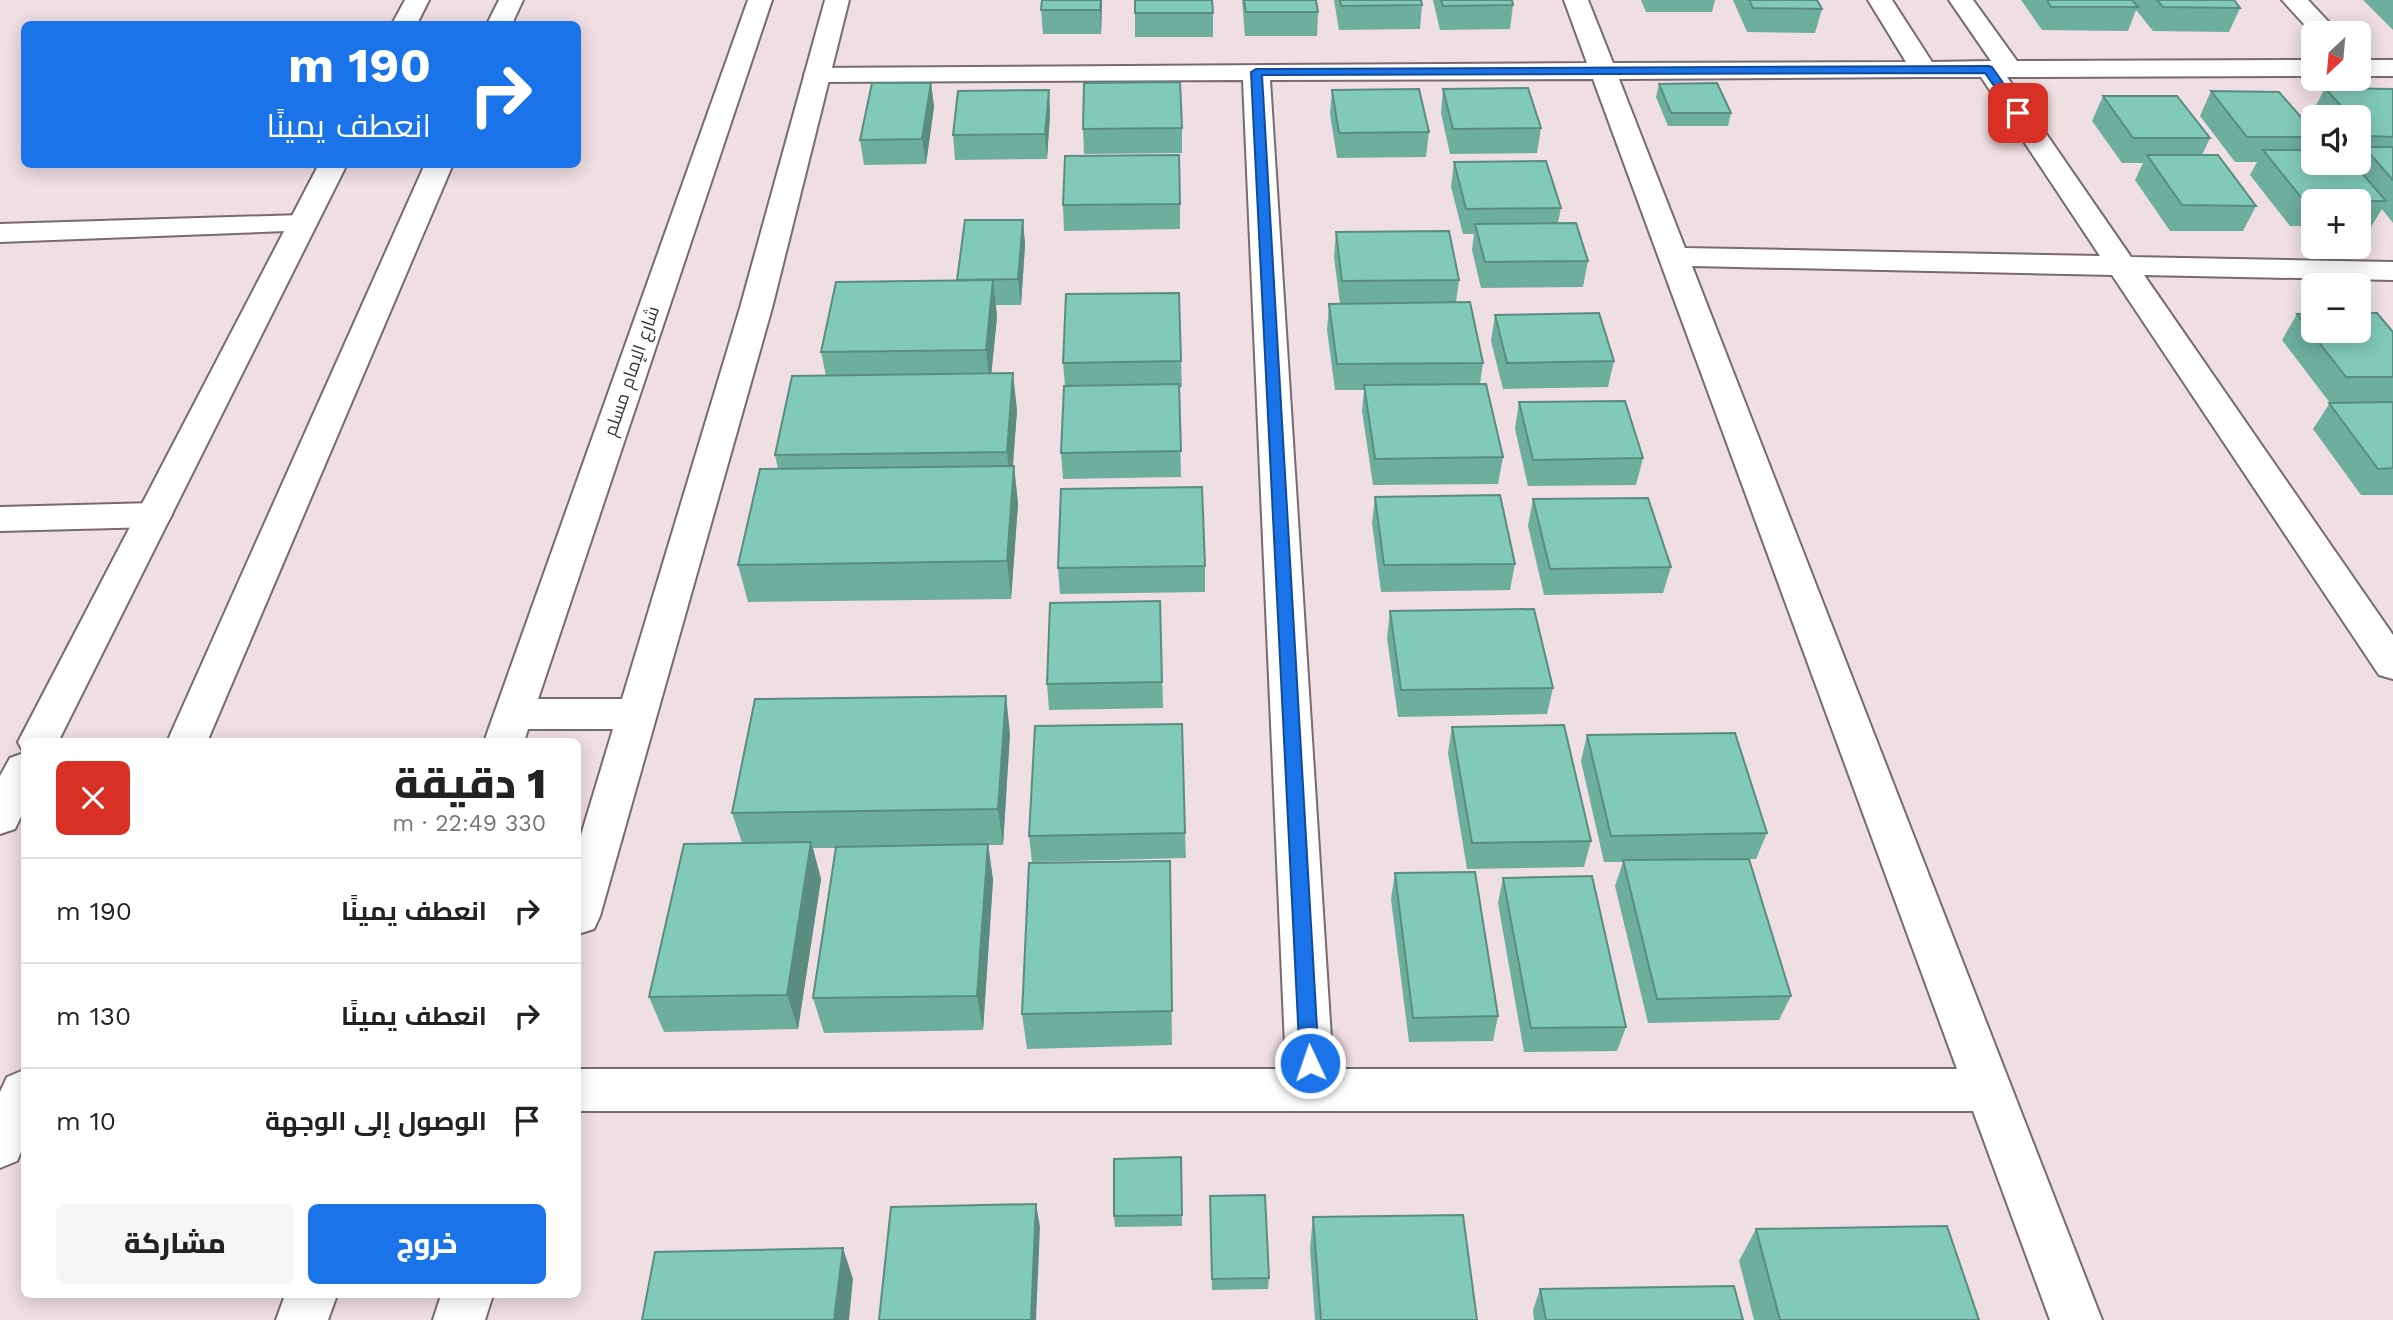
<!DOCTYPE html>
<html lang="ar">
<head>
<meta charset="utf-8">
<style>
	:root { --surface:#fff; --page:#f6f6f6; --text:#222; --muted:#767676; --line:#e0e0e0; --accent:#1a73e8 }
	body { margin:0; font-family:"Work Sans",Cairo,sans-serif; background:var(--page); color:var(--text); direction:rtl; height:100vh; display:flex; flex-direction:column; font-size:26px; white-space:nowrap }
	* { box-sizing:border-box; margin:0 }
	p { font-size:23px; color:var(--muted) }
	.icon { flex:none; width:38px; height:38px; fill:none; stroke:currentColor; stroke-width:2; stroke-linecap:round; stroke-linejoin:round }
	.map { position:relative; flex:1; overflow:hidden; direction:ltr }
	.details { position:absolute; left:21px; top:738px; width:560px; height:560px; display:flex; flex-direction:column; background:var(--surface); border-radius:10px; box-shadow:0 4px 18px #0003; direction:rtl }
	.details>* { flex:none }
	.banner { position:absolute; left:21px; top:21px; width:560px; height:147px; border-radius:10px; box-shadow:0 4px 18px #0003; direction:rtl; background:#1a73e8; color:#fff; overflow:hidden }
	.needle { width:46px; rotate:206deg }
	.controls { position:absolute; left:2301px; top:21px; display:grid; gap:14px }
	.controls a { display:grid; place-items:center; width:70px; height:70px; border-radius:10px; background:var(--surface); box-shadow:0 4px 18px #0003; font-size:35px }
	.pin { position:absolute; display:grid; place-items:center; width:60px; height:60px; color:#fff; margin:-30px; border-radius:14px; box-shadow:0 4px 10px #0006 }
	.me { position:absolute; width:77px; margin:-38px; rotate:357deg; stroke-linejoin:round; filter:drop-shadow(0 0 5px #0008) }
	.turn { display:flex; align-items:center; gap:24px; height:147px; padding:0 35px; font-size:32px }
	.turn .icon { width:91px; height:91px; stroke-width:2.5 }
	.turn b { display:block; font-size:49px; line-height:60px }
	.round { display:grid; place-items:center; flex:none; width:74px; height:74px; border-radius:10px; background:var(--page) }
	.summary { display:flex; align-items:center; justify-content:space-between; height:119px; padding:0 35px }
	h1 { font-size:42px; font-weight:800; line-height:52px }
	.cta { display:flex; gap:14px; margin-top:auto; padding:14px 35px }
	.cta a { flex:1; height:80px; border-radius:10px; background:var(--accent); color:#fff; font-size:28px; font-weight:800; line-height:80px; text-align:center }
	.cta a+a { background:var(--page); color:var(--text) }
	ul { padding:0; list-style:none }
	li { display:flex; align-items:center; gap:21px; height:105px; padding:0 35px; border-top:2px solid var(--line) }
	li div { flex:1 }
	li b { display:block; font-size:26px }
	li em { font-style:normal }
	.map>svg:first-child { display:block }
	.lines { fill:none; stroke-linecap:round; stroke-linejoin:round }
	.street-casing { stroke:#786a6e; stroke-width:4 }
	.secondary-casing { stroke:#786a6e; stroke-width:4 }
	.street { fill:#fff; fill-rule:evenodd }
	.secondary { fill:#fff; fill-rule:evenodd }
	.wall { fill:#6eae9d }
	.shaded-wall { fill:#5a8d80 }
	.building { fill:#80cab7; stroke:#5a8d80; stroke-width:2 }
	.route { fill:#1a73e8; stroke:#114b97; stroke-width:2 }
	.labels { text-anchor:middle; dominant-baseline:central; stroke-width:6; stroke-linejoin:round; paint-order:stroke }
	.street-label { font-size:18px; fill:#393334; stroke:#fff }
</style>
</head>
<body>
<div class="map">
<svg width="2393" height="1320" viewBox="0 0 2393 1320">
	<rect width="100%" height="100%" fill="#efdee2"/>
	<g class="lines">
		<defs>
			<path id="street" d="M1564,0h24l25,63 293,-1 -38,-62h24l40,62 59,-1 -42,-61h24l44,61 297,-1v16l-307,1 124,180 262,5v18l-249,-5 249,360v44l-14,-4 -267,-400 -420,-9 410,1054h-52l-77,-209h-1395v-42h708l-43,-989 -426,2 -9,-2 -4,-6 4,-6 779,-5zM1922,77h59l119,179 -415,-8 -66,-169zM1593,79l364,990h-624l-63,-989z
				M2282,0h26l31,33 -25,2z
				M2359,60h34v16h-34z
				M302,215l10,3 5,6 -5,6 -312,12v-18z
				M154,503l13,4 5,8 -5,8 -13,4 -154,4v-24z"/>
			<path id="secondary" d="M405,0h24l-12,24h-25z
				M499,0h24l-11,24h-25z
				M748,0h24l-234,699h84l118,-391 85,-308h24l-77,308 -172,608 -6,13 -16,5v-89l35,-116h-85l-4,13h-40z
				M319,164h28l-289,578h-34v11l-6,-11z
				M425,164h28l-246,578h-40z
				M24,753v57l-9,19 -15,5v-58l10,-18z
				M24,1070v75l-7,16 -17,7v-76l7,-15z
				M285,1295h52l-9,25h-52z
				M441,1295h52l-8,25h-52z"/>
		</defs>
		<!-- street casing -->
		<use href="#street" class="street-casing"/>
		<!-- secondary casing -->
		<use href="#secondary" class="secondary-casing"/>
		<!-- street -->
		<use href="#street" class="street"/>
		<!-- secondary -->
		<use href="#secondary" class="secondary"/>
	</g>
	<!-- wall -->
	<path class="wall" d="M1042,0h60l-1,34h-58l-2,-24z
		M1135,0l78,13v24h-78z
		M1242,0h74l2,12 -1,24h-72z
		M1334,0h87l1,5 -2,24 -81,1z
		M1433,0h79l1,5 -3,24 -70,1z
		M1641,0h74l-3,12h-66z
		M1733,0h84l5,9 -7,24 -68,-1z
		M2021,0h213l6,8 -11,24 -76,-1 -17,-21 -8,21 -86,-1z
		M2363,0h30v30z
		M931,83l3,24 -8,57 -62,1 -4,-25z
		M1659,84l72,29 -3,13h-60l-12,-29z
		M2325,88l68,1v134l-11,-14 -11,18h-12v-26h-45v25h-24l-40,-51 7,-13h-22l-35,-46 11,-25 103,41v14l-3,4 44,15 1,-2h3v-46h-43l-4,-4z
		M1443,89l98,39 -4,25 -87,1 -9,-41z
		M1049,90l1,24 -3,45 -92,1 -2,-25z
		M1332,90l97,42 -3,25 -89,1 -7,-44z
		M2103,96l107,42 -8,17 54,51 -13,25h-73l-35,-51 8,-17h-21l-30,-42z
		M1182,128v25l-98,1 -1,-25z
		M1454,162l107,46 -3,15 30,38 -5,26 -102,1 -9,-38 2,-16h-11l-12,-47z
		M1180,204v25l-116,2 -1,-26z
		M1023,220l2,25 -4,60h-25l1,12 -6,56 26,37 -4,56h1l4,38 -7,95 -263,3 -10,-37 40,-96 -3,-14 51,-79 -5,-24 136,-72z
		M1336,232l123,48 -3,22 27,61 -3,21 23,73 -5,27 -125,1 -11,-74 2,-21h-29l-8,-60 2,-26h11l-6,-47z
		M2297,314l96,18v163h-32l-48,-66 17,-26 -48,-63z
		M1495,315l119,46 -6,26 -105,2 -12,-48z
		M1181,361l1,26h-3l2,90 -118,2 -2,-26 4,-67 -2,-23z
		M1519,402l124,56 -7,27 -108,1 -13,-57z
		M1375,497l140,67 -5,26 -129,2 -9,-69z
		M1533,499l138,68 -8,26 -119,2 -16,-69z
		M1205,566v26l-145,2 -2,-26z
		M1160,601l3,107 -114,2 -2,-26z
		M1390,611l163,77 -6,26 -149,3 -11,-79z
		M1452,727l139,114 -7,26 -117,2 -19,-116z
		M1010,733l-7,112h-15l5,35 -10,150 -159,3 -11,-35 23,-150h-23l8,31 -23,150 -134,3 -15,-35 93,-154 -10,-30z
		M1587,735l180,98 -11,26h-7l42,137 -12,24 -131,3 -33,-137 8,-24h-19l-23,-101z
		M1185,833l1,25 -154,4 -3,-26z
		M1170,861l2,184 -145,4 -5,-35z
		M1395,873l103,143 -5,25 -84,1 -18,-143z
		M1503,878l123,149 -9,24 -93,1 -26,-149z
		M1181,1157l1,69 -67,1 -1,-11z
		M1210,1208l59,70 -1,11 -56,1z
		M1313,1217l164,103h-162l-5,-71z
		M1756,1229l223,91h-225l-15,-59z
		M1540,1289l203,31h-209l-1,-10z"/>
	<!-- shaded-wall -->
	<path class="shaded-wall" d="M1101,0h1l-1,34 -1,-24z
		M931,83l3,24 -8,57 -4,-25z
		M1049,90l1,24 -3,45 -2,-25z
		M1023,220l2,25 -4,60 -3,-26z
		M993,280l4,37 -7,70 -4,-37z
		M1013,373l4,37 -6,79 -4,-37z
		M1014,466l4,38 -7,95 -4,-38z
		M1006,696l4,37 -7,112 -5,-36z
		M811,842l10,37 -23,150 -11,-34z
		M988,844l5,36 -10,150 -6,-34z
		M1036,1204l4,23 -4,93h-5z
		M843,1248l10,31 -4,41h-15z"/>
	<!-- building -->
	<path class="building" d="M1042,0h59l-1,10h-59z
		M1135,0h77l1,13h-78z
		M1244,0h72l2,12h-72z
		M1340,0h81l1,5 -81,1z
		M1441,0h71l1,5 -70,1z
		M1749,0h68l5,9 -69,-1z
		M2047,0h85l6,7h-87z
		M2157,0h77l6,8 -77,-1z
		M1180,82l2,46 -99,1 1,-46z
		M872,83h59l-9,56 -62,1z
		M1717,83l14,30h-60l-12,-29z
		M1528,88l13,40 -88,1 -10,-40z
		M2325,88l68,1v48l-25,-1 -9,-10v-9h-8z
		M1419,89l10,43 -90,1 -7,-43z
		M1049,90l-4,44 -92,1 5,-44z
		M2211,91l68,1 35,40v5h-67z
		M2103,96h74l33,42h-77z
		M2364,147h29v33z
		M2263,150h51v13h39l33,38h-82z
		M1179,155l1,49 -117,1 2,-49z
		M2147,155h71l38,51 -74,-1z
		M1546,161l15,47 -95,1 -12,-47z
		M965,220h58l-5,59 -61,1z
		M1576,223l12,38 -103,1 -10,-38z
		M1449,231l10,49 -117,1 -6,-49z
		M993,280l-7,70 -165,2 15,-70z
		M1179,293l2,68 -118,2 3,-69z
		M1470,302l13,61 -146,1 -8,-60z
		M1599,313l15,48 -107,2 -12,-48z
		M2359,313h18l16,19v45h-47l-49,-63h17v17h45z
		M1013,373l-6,79 -232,3 17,-79z
		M1179,384l2,67 -120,2 3,-67z
		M1486,384l17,73 -128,2 -11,-74z
		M1625,401l18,57 -110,2 -14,-58z
		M2393,402v66l-15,1 -49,-66z
		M1014,466l-7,95 -269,4 22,-96z
		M1202,487l3,79 -147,2 3,-79z
		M1500,495l15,69 -131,1 -9,-68z
		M1648,498l23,69 -121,2 -17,-70z
		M1160,601l2,81 -115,2 3,-81z
		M1534,609l19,79 -152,2 -11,-79z
		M1006,696l-8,113 -266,4 23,-114z
		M1182,724l3,109 -156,3 6,-110z
		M1564,725l27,116 -119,2 -20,-116z
		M1735,733l32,100 -156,3 -24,-101z
		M811,842l-24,153 -138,2 35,-153z
		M988,844l-11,152 -164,2 23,-151z
		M1749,859l42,137 -134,3 -34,-139z
		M1170,861l2,150 -150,3 7,-151z
		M1475,872l23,144 -85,2 -18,-145z
		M1592,876l34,151 -95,1 -28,-150z
		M1181,1157l1,58 -68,1v-57z
		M1265,1195l4,83 -57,1 -2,-83z
		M1036,1204l-5,116h-152l12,-113z
		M1463,1215l14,105h-156l-8,-103z
		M1947,1226l32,94h-199l-24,-91z
		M843,1248l-9,72h-192l13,-68z
		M1734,1286l9,34h-197l-6,-31z"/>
	<!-- route -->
	<path class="route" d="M1989,66l3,1 32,46 -2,3h-7l-30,-43 -723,2 57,988 -3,6 -6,3 -7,-3 -3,-6 -49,-991 5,-3z"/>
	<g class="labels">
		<!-- street labels -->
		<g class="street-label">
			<text transform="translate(631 371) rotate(-71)">شارع الإمام مسلم</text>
		</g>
	</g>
</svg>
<div class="controls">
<a><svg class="needle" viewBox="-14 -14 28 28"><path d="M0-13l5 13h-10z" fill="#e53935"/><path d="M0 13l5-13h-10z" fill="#767676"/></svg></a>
<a><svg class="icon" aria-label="sound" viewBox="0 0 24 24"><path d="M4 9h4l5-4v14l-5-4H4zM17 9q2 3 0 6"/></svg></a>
<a>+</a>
<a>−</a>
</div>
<div class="pin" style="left:2018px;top:113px;background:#d93025"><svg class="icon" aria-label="arrive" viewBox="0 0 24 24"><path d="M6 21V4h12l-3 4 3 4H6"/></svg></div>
<svg class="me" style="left:1310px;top:1063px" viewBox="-20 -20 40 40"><circle r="17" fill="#1a73e8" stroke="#fff" stroke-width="3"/><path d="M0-11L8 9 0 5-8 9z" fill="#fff"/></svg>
<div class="banner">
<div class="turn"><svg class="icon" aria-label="right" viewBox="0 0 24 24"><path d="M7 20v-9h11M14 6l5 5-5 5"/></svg><div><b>190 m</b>انعطف يمينًا</div></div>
</div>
<section class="details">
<div class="summary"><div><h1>1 دقيقة</h1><p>330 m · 22:49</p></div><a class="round" style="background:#d93025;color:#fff"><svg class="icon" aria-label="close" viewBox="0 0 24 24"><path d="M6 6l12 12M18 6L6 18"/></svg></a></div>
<ul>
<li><svg class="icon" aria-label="right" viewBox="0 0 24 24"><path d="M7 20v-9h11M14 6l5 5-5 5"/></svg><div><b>انعطف يمينًا</b></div><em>190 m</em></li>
<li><svg class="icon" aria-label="right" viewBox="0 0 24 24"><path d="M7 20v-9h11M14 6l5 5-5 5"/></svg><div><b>انعطف يمينًا</b></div><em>130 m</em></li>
<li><svg class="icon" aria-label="arrive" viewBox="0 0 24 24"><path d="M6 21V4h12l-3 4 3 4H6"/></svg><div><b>الوصول إلى الوجهة</b></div><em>10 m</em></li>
</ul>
<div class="cta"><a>خروج</a><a>مشاركة</a></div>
</section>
</div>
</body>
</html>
